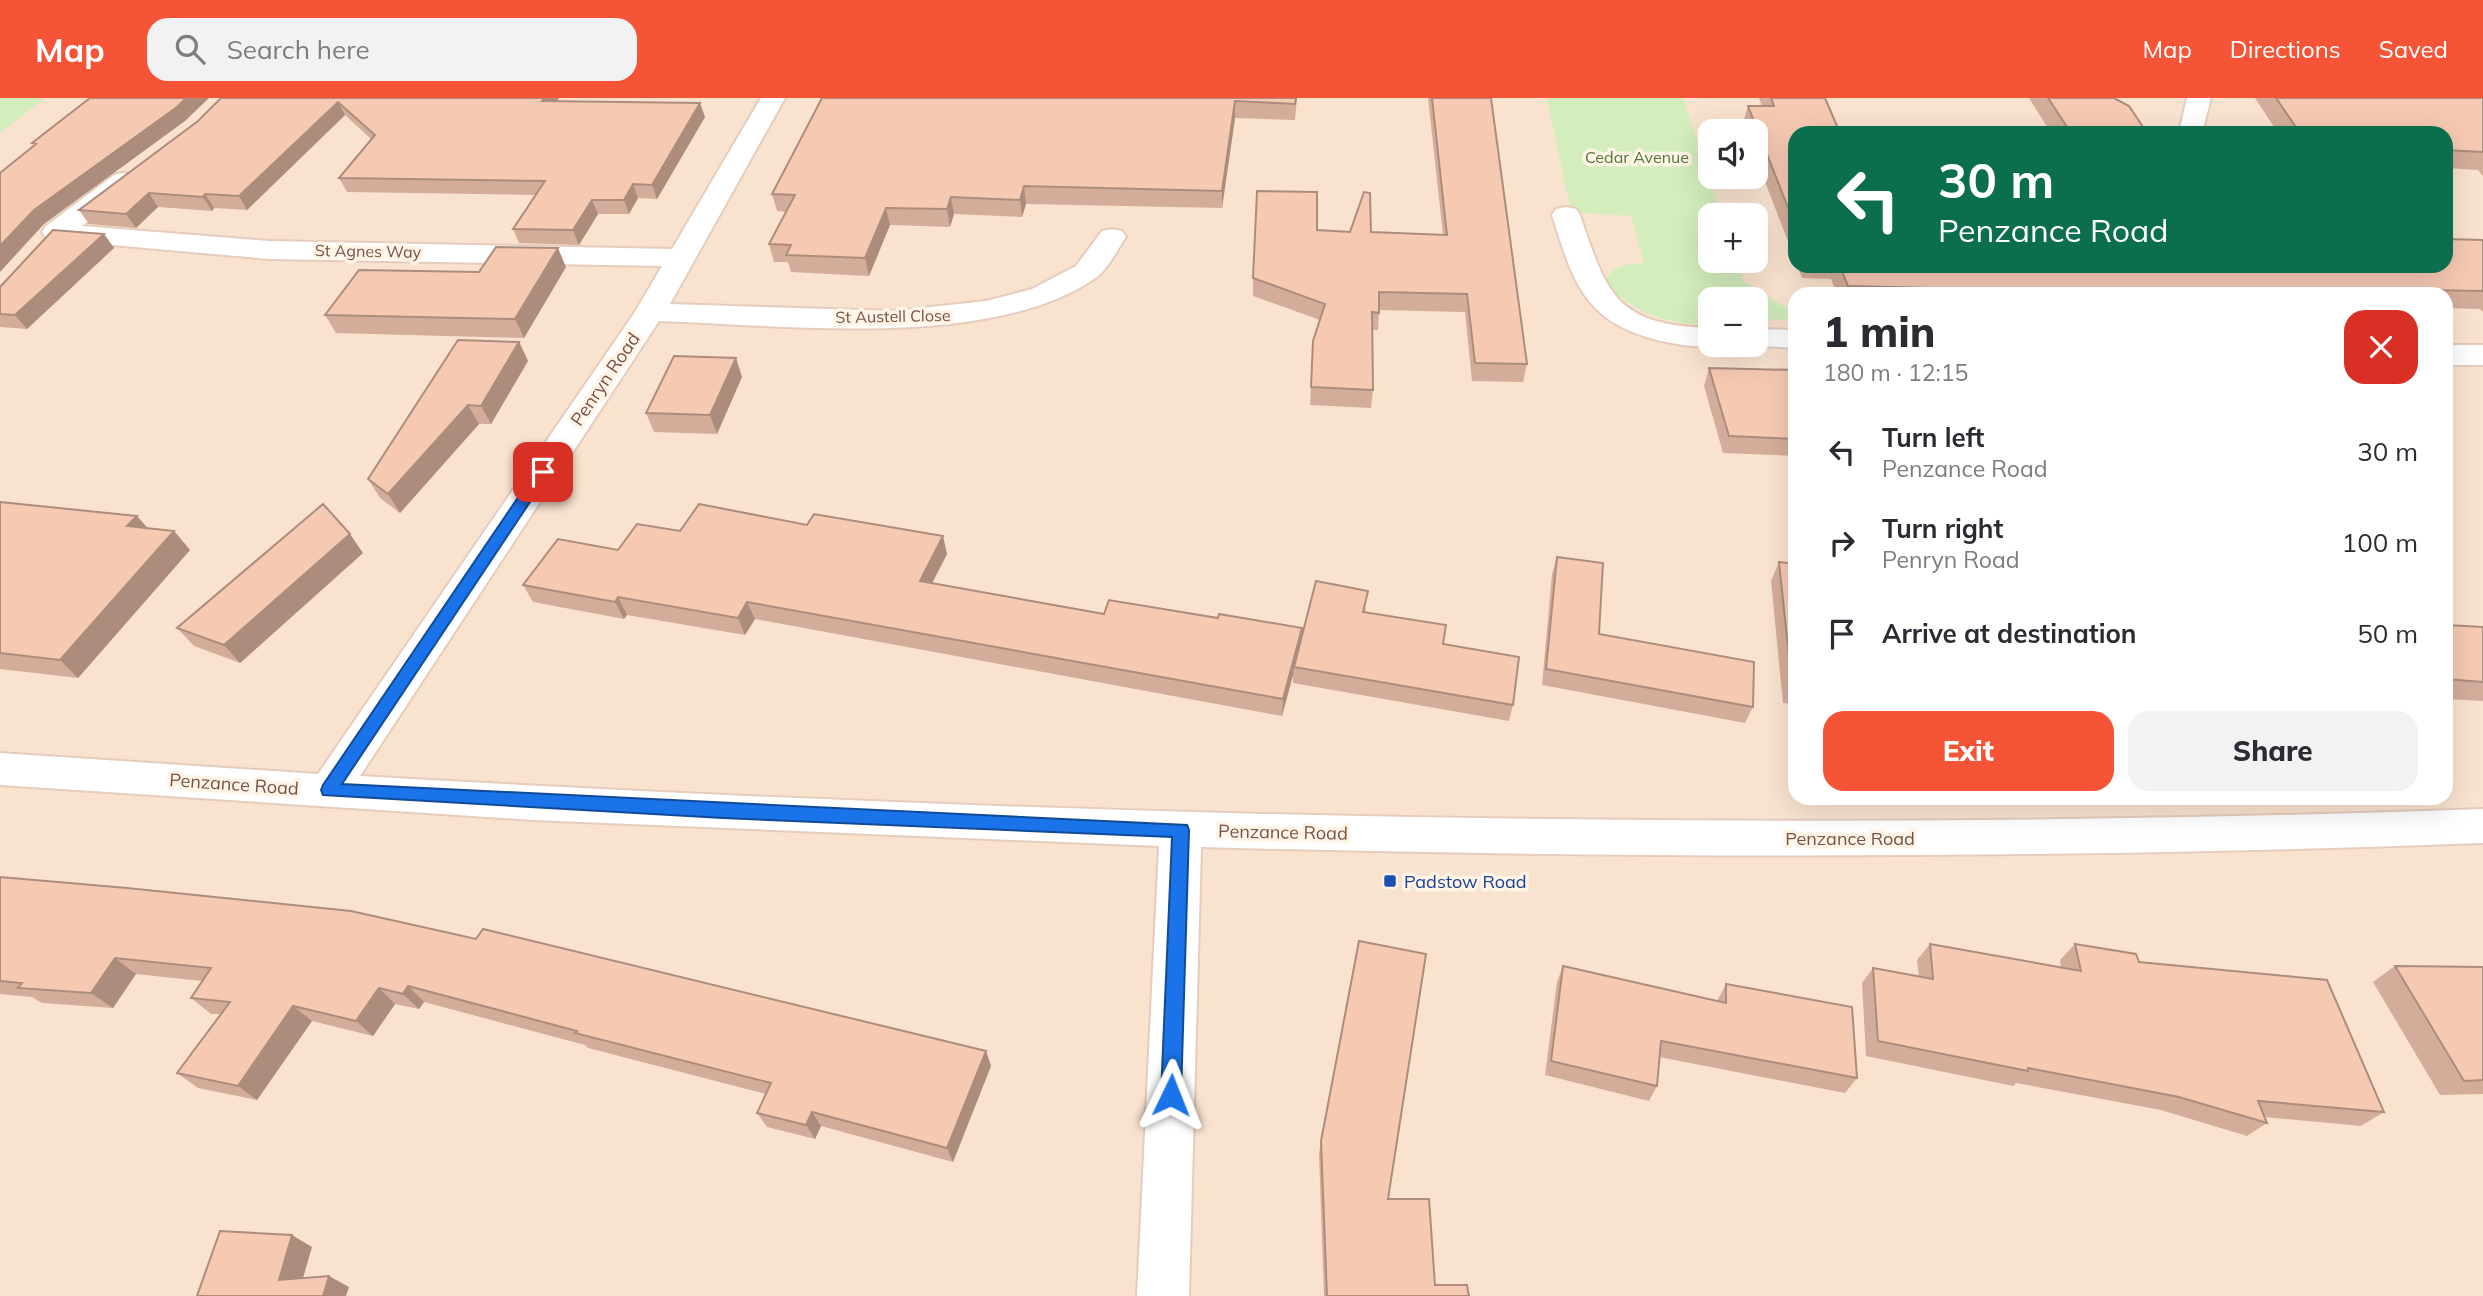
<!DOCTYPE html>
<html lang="en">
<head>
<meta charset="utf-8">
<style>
	:root { --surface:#fff; --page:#f2f2f3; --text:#2b2b33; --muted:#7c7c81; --accent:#f55437 }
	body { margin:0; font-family:Mulish,sans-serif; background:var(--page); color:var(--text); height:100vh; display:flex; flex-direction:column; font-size:26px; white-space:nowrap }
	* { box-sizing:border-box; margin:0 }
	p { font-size:23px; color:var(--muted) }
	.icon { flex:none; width:38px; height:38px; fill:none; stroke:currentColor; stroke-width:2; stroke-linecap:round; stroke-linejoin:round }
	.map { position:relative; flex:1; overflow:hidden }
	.side { position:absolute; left:1788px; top:189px; width:665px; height:518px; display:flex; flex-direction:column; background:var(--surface); border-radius:21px; box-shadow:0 7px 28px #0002 }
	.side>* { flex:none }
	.banner { position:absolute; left:1788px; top:28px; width:665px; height:147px; border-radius:21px; box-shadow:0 7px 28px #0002; background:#0b6e4f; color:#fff; overflow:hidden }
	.fabs { position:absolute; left:1698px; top:21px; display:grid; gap:14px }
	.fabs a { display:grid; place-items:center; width:70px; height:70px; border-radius:14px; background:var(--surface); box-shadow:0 7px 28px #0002; font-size:35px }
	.pin { position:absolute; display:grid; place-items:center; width:60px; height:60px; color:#fff; margin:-30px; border-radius:14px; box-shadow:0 4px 10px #0006 }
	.me { position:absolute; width:77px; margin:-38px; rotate:2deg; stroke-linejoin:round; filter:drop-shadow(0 0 5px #0008) }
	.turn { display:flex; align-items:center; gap:24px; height:147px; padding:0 35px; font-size:32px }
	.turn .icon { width:91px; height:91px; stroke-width:2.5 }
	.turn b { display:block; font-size:49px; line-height:60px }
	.round { display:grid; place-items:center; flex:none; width:74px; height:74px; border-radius:21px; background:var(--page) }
	.head { display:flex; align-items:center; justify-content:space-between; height:119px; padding:0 35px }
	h1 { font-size:42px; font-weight:800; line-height:52px }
	.cta { display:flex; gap:14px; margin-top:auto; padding:14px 35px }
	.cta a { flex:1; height:80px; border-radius:21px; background:var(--accent); color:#fff; font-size:28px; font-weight:800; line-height:80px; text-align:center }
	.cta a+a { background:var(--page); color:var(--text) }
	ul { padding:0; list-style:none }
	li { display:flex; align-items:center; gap:21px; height:91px; padding:0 35px }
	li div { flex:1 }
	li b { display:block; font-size:26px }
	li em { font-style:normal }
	header { display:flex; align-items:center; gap:42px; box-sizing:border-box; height:98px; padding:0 35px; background:var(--accent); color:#fff }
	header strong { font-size:33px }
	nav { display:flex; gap:38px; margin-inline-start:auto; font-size:24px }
	.search { width:490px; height:63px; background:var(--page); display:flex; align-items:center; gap:18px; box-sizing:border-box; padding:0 24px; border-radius:21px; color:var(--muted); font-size:26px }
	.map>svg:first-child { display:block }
	.residential { fill:#f9e3cf; fill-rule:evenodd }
	.green { fill:#d3edbc }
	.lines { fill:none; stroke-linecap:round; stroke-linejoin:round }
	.minor-casing { stroke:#e5ccbd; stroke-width:4 }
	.minor { fill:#fff; fill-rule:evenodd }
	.wall { fill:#d4ad9a }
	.shaded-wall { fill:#ac8d7d }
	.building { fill:#f6c9b3; stroke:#ac8d7d; stroke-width:2 }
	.route { fill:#1a73e8; stroke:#114b97; stroke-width:2 }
	.transit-dot { fill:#1a4fb4; stroke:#fff4e6; stroke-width:2.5 }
	.labels { text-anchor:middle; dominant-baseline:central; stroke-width:7; stroke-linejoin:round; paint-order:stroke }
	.far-park-label { font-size:16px; fill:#507839; stroke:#fff4e6 }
	.far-street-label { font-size:16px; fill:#765244; stroke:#fff4e6 }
	.street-label { font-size:18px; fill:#765244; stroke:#fff4e6 }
	.transit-label { font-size:18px; fill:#164399; stroke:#fff4e6; text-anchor:start }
</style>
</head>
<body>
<header>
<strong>Map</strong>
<div class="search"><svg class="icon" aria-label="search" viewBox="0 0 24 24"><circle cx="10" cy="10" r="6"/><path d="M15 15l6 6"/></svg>Search here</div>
<nav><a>Map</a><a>Directions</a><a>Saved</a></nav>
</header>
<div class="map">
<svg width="2483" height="1198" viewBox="0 0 2483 1198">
	<rect width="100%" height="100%" fill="#fef0de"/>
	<!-- residential -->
	<path class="residential" d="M0,0h2483v1198h-2483zM1710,33h45v46h-45zM1796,35h650v133h-650zM1710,117h45v46h-45zM1796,196h650v504h-650zM1710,201h45v46h-45z"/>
	<!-- green -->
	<path class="green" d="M0,0h45l-45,35z
		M1547,0h136l39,117h-12v46h27l7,20 51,32v7l-40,-1v-20h-45v27c-44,-4 -70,-10 -103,-40v-8c9,-14 22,-14 37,-15l-13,-47 -60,-4z"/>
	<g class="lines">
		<defs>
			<path id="minor" d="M761,0h24l-115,206 224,7 92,-10 46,-12 44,-23 26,-35 10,-2 10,2 4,6c-9,13 -19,34 -32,42 -104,71 -313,46 -435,42l-299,455c707,41 1415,58 2123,33v34c-427,16 -854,16 -1282,4l-12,449h-52l22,-450 -626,-26 -533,-35v-32l318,21 317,-462 27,-46 -393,-7 -213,-19 -10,-2 -4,-6 4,-6 68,-51 9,-2 9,2 4,6 -4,6 -50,39 187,15 403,8z
				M2187,0h24l-9,35h-18l-4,-5z
				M1566,109l10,2 4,6c27,80 36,110 130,113v17h6c-18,4 -41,-1 -59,-5 -74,-19 -84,-59 -105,-125l4,-6z
				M1755,231l41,1v18l-51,-3h10z
				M2446,247h37v20h-37z"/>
		</defs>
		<!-- minor casing -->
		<use href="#minor" class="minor-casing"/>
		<!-- minor -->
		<use href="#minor" class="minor"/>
	</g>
	<!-- wall -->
	<path class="wall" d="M221,0h338l-2,3 148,16 -48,82 -19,-1 -9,16h-31l-19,31 -60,-2 -6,-14 23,-34 -189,-3 -8,-14 32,-39 -26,-24 -98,95 -33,-2 -2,3 -54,-4 -22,21 -47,-4 -10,-14 119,-89z
		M822,0h475l-2,22 -60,-2 -13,90 -196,-4 -4,13 -68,-3 -4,13 -60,-2 -21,51 -78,-4 -3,-10h-14l-5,-18 18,-32 -10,-1 -5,-17z
		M1428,0h63l36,266 -4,18 -51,-1 -7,-69 -86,-2 -1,20h-6l1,60 -2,18 -61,-3 3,-64 7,-21 -67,-24v-18l64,-48 126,5z
		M1759,0h66l-29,35v129l-41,-106v-25h-9l-3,-8 5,-17h14z
		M2029,0h85l33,35h-96z
		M2255,0h228v78l-5,-6 -32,-2v-35h-168z
		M104,136l10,14 -87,81 -27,-2v-40z
		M2483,142v72l-3,-3 -34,-1v-14h-609l-6,-15 -29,-1 -5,-12h649z
		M566,169l-42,71 -188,-5 -11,-18 154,-43z
		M519,244l9,19 -37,63h-12l-79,89 -20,-15 -12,-19z
		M1709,270l87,2v86l-73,-3 -19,-67z
		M742,279l-25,57 -63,-2 -8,-19z
		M0,404l148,27 26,2 16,19 -112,128 -78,-9z
		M680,433l267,23 -15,29 172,31 198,22 64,-29 -1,5 78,32 70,61 -4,16 -216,-38v-8l-11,41 -527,-97 -10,16 -118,-20 -3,4 -91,-17 -10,-17 95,-35z
		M363,455l-123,110 -46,-17 -17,-18z
		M1557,459l42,77 154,73 -8,16 -203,-38 10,-111z
		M1779,464l17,2v140l-13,-1 -12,-122z
		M2446,527l37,2v74l-37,-2z
		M0,779l476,62 510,112 5,15 -38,96 -132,-36 -6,13 -48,-12 -10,-14 9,-19 -178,-46 -3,-3 -161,-43 -5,7 -24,-5 -22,32 -61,-15 -55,79 -59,-12 -21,-15 44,-59h-10l-20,-16 11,-17 -66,-7 -23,34 -71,-5 -10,-6 -32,-3z
		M1930,846l131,23 -1,-7 15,-16 64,18 245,150 -23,14 -97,-9 3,6 -20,13 -86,-26 -145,-27 -3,3 -147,-30 -4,-73 11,-15 46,9 -2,-17z
		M1563,868l154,35 9,-17 131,94 -12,15 -186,-36 -2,29 -8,15 -104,-26 12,-93z
		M2395,868l88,1v127l-43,1 -67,-113z
		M1321,1043l67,58 47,86 34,11h-145l-5,-142z"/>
	<!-- shaded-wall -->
	<path class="shaded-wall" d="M186,0h23l-24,23 -141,103 -44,48v-26l34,-36z
		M544,0h15l-11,16 -6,-13z
		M1235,3v17l-13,90v-17z
		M338,4l7,13 -98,95 -8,-14z
		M700,5l5,14 -48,82 -5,-14z
		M633,86l5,14 -9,16 -5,-14z
		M1024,88l2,18 -4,13 -2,-17z
		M149,95l9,14 -22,21 -10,-14z
		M205,96l9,14 -2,3 -9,-14z
		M951,99l3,17 -4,13 -3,-18z
		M592,102l6,14 -19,31 -6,-15z
		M886,110l4,17 -21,51 -4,-18z
		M104,136l10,14 -87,81 -12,-14z
		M558,150l8,19 -42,71 -9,-19z
		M519,244l9,19 -37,63 -10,-18z
		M736,260l6,19 -25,57 -7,-19z
		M468,307l11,19 -79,89 -12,-19z
		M137,418l16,18 -26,-8z
		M174,433l16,19 -112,128 -18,-18z
		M350,436l13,19 -123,110 -16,-18z
		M943,438l4,18 -23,45 -4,-18z
		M618,499l9,18 -3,4 -9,-17z
		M747,504l8,17 -10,16 -7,-17z
		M1302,530l-1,17 -7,22 -1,8 -11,41 1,-17z
		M115,860l21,16 -23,34 -22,-15z
		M408,888l16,16 -5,7 -16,-15z
		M379,890l16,16 -22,32 -17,-15z
		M293,908l19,15 -55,79 -19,-14z
		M986,953l5,15 -38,96 -6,-14z
		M812,1014l9,14 -6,13 -9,-14z
		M292,1137l20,12 -13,45 -20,-12z
		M329,1178l20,11 -3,9h-23z"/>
	<!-- building -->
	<path class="building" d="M90,0h96l-9,9 -143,103 -34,36v-73l36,-29 -4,-1z
		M221,0h323l-2,3 158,2 -48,82 -19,-1 -9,16h-32l-19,30 -60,-1 32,-48 -206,-3 36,-43 -37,-33 -99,94 -34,-2 -2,3 -54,-4 -23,21 -47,-4 119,-89z
		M822,0h474l-1,6 -60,-3 -13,90 -198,-5 -4,14 -69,-3 -4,12 -61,-1 -21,50 -79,-3 5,-10 -22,-1 26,-49 -23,-1z
		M1432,0h59l36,266 -52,-1 -8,-69 -88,-2v21l-7,-1 1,78 -62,-3 2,-46 12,-37 -72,-26 4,-87 60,1v38l33,2 14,-40 6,1 1,39 76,3z
		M1771,0h54l15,35h-44v95l-48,-122h26z
		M2048,0h66l15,8 18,27h-76z
		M2276,0h207v54l-37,-2v-17h-146z
		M53,132l51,4 -89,81 -15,-1v-27z
		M2446,141l37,1v51l-167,-3 4,6h-347l-2,-5 -123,-3 -8,-20h606z
		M496,149l62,1 -43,71 -190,-4 34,-45 120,2z
		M458,242l61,2 -38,64 -13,-1 -80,89 -20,-15z
		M674,258l62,2 -26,57 -64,-2z
		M1709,270l87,2v69l-67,-3z
		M0,404l137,14 -10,10 47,5 -114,129 -60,-7z
		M323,406l27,30 -126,111 -47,-17z
		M699,406l108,21 7,-11 129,22 -23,45 184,33 5,-14 109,18 1,-4 83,14 -19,71 -536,-97 -9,16 -120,-21 -3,5 -92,-17 35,-46 60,11 19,-26 43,7z
		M1557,459l46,6 -4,71 155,28 -1,45 -207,-38z
		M1779,464l17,2v121h-4z
		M1316,483l52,10 -5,21 83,13 -3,19 76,13 -6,48 -219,-38z
		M2446,527l37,2v55l-37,-3z
		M0,779l127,11 224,23 125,28 7,-10 503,122 -39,97 -135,-36 -6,13 -49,-12 14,-30 -196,-50 2,-2 -169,-45 -5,8 -24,-6 -23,33 -63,-15 -55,80 -61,-13 53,-71 -39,-4 20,-30 -96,-10 -24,35 -73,-5 4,-5 -22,-2z
		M1359,843l67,13 -38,245h41l6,86h32l2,11h-142l-6,-155z
		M1930,846l151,27 -6,-27 61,10 3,8 188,18 57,132 -126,-11 9,22 -88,-26 -151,-29v3l-150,-30 -5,-73 60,11z
		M1563,868l163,37v-19l126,23 5,71 -196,-37 -4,45 -106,-25z
		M2395,868l88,1v113l-19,1z
		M220,1133l72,4 -13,45 50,-4 -6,20h-126z"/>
	<!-- route -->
	<path class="route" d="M543,369l5,1v7l-206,309 845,41 2,5 -8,265 -3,7 -7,3 -7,-3 -3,-7 11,-258 -449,-19 -400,-23 -2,-5 2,-5 215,-317z"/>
	<!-- markers -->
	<rect class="transit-dot" x="1383" y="776" width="14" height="14" rx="3.5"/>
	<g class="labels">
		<!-- far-park labels -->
		<g class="far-park-label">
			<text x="1637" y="59">Cedar Avenue</text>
		</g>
		<!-- far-street labels -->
		<g class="far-street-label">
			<text transform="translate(368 153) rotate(1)">St Agnes Way</text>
			<text transform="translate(893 218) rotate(-1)">St Austell Close</text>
		</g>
		<!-- street labels -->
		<g class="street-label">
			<text transform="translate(605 281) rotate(-56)">Penryn Road</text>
			<text transform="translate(234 686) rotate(4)">Penzance Road</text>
			<text transform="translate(1283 734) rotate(1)">Penzance Road</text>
			<text x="1850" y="740">Penzance Road</text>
		</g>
		<!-- transit labels -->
		<g class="transit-label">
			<text x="1404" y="783">Padstow Road</text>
		</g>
	</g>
</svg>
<div class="fabs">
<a><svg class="icon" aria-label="sound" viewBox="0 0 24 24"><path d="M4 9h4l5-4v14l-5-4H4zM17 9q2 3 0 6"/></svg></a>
<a>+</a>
<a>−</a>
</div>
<div class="pin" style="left:543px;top:374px;background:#d93025"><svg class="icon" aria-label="arrive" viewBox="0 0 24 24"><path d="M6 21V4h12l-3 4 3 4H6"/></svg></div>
<svg class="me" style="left:1171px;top:997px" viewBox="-20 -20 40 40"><path d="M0-17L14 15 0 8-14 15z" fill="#1a73e8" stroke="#fff" stroke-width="4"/></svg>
<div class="banner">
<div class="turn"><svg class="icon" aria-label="left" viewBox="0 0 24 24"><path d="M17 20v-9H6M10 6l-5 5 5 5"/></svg><div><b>30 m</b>Penzance Road</div></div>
</div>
<section class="side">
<div class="head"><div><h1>1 min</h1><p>180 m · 12:15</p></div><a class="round" style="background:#d93025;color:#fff"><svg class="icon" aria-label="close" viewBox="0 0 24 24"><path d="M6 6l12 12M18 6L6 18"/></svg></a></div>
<ul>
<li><svg class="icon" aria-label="left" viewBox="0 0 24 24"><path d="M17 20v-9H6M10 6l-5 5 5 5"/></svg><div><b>Turn left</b><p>Penzance Road</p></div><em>30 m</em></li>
<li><svg class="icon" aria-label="right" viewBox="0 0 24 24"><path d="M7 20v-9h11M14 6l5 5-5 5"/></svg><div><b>Turn right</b><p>Penryn Road</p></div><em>100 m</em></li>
<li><svg class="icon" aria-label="arrive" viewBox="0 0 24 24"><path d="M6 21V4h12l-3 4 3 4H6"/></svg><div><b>Arrive at destination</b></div><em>50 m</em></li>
</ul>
<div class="cta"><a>Exit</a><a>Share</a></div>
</section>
</div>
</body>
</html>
